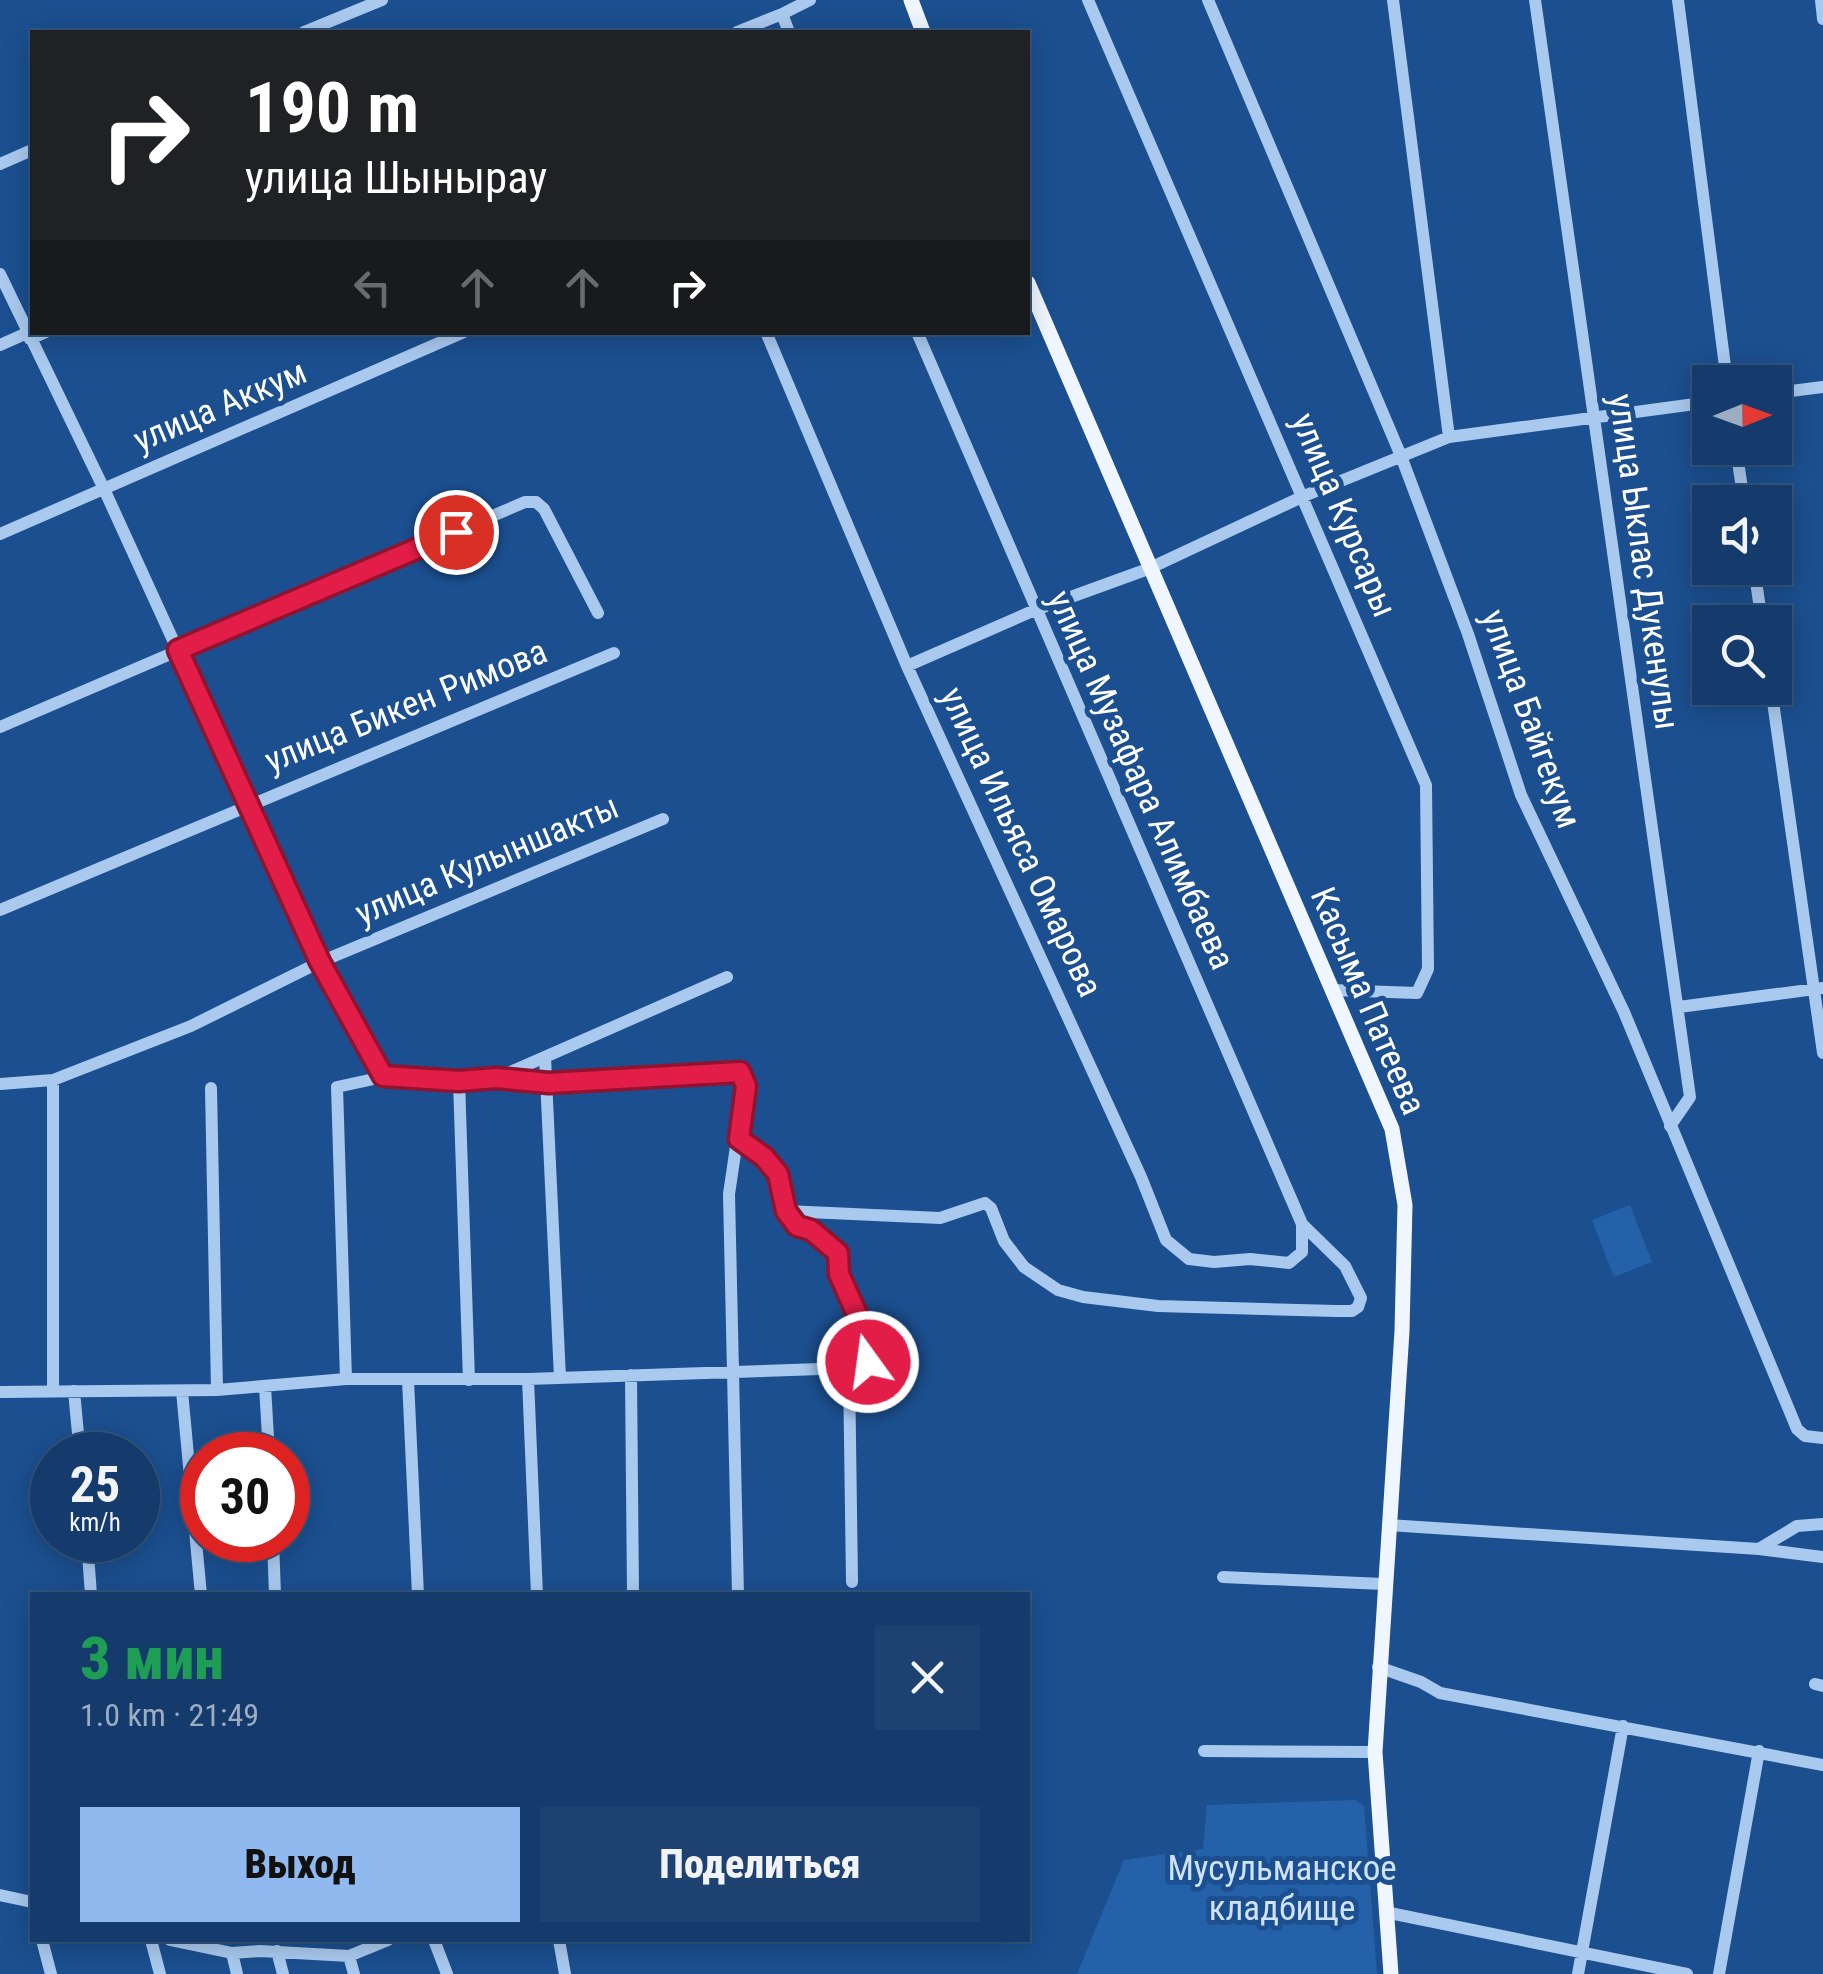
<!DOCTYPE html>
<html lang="ru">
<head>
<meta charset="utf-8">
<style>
	:root { --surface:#143b6b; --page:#1d4271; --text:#f1f3f6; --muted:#9dadc1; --line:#33557e; --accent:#90b9f0 }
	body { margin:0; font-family:"Roboto Condensed",sans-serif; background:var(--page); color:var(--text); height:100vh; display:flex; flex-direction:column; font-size:38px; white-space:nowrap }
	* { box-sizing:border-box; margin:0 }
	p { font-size:32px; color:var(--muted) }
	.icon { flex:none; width:55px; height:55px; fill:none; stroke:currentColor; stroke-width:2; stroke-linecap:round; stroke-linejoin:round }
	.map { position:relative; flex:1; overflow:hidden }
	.panel { position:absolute; left:30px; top:1592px; width:1000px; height:350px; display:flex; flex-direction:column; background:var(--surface); border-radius:0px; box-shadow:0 5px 25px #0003,0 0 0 2px var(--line) }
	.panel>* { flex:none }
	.hud { position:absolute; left:30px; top:30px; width:1000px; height:305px; border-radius:0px; box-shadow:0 5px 25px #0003,0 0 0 2px var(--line); background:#202124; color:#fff; overflow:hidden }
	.needle { width:65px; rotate:89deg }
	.controls { position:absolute; left:1692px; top:365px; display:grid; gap:20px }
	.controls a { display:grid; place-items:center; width:100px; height:100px; border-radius:0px; background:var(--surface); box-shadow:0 5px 25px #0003,0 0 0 2px var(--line); font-size:50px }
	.speed { position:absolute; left:30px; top:1432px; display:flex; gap:20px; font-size:50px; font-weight:700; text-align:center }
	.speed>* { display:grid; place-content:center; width:130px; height:130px; border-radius:50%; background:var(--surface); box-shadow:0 5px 25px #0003,0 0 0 2px var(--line); line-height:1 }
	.speed small { font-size:25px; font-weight:400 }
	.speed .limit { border:15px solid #d22; background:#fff; color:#111 }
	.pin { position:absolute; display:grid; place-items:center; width:85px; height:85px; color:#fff; margin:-42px; border:5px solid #fff; border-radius:50%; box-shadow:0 2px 10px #0007 }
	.me { position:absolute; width:110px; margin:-55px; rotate:346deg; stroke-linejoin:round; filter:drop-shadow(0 0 8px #0008) }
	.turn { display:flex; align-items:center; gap:35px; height:210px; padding:0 50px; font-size:45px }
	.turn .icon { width:130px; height:130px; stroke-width:2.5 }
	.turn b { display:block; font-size:70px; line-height:85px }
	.lanes { display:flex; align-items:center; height:95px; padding:0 50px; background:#0003; justify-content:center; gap:50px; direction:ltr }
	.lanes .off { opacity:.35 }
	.round { display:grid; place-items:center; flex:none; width:105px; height:105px; border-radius:0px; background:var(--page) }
	.summary { display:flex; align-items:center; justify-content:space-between; height:170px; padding:0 50px }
	h1 { font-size:60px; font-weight:800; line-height:75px; color:#1e9e55 }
	.action { display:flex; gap:20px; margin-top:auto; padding:20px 50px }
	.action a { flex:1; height:115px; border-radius:0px; background:var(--accent); color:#111; font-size:40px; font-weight:800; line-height:115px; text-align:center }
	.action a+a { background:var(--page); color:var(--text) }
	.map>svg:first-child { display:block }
	.green { fill:#2461a8 }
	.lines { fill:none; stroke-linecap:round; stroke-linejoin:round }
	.minor { stroke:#a9c9ee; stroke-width:12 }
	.major { stroke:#f0f6ff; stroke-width:15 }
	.route-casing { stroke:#92132f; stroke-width:25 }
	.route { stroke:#e11d48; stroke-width:18 }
	.labels { text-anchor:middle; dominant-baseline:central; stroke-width:10; stroke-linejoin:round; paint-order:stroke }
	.street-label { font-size:35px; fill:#fff; stroke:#1b4f8f }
	.park-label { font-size:35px; fill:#cfe3fa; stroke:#1b4f8f }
</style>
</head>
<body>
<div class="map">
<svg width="1823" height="1974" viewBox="0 0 1823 1974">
	<rect width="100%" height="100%" fill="#1b4f8f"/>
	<!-- green -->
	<path class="green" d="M1630,1205l22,57 -38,15 -22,-57z
		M1355,1800l9,6 13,168h-300l47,-114 79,-11 4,-44z"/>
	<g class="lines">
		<!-- minor -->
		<path class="minor" d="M1088,0l338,785 2,184 -11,24 -85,-3
			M1208,0l193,456 67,178 53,161 103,217 173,417 8,7 18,2
			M1393,0l56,437
			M1535,0l155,1097 -20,29
			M1678,0l49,382
			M1821,0l2,19
			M304,32l78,-32
			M737,32l45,-18
			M789,32l-7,-18 28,-14
			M0,164l32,-14
			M0,274l104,215 216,473 63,115
			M766,332l141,334 234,511 25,63 23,19 25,3 36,-3 39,4 13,-11v-28l-385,-892
			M30,339l16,-7
			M0,345l27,-12
			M1775,393l48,-6
			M1736,448l8,54
			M0,534l464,-202
			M1754,568l8,54
			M907,666l128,-56 113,-41 156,-73 145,-59 261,-35
			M1771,688l52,365
			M0,727l525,-225h11l8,7 54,104
			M0,910l614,-257
			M1679,1007l144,-19
			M545,1057l15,321
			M497,1078l52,5 191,-11 5,14 -16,108 9,401
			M53,1080v310
			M459,1081l10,299
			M0,1084l53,-4 138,-54 129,-64 343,-143
			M211,1088l6,302
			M786,1211l154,7 45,-15 6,5 13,33 20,26 34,23 25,7 75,9 178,5h16l6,-4 3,-9 -16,-32 -43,-42
			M849,1368l3,214
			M631,1375l2,220
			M346,1379l-9,-292 46,-10 76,4 38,-3 230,-101
			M528,1379l9,216
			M408,1380l10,215
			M265,1386l4,69
			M74,1391l6,64
			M182,1391l19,204
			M0,1392l217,-2 129,-11h182l321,-11 19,-6 4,-14 -33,-74 -1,-21 -27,-23 -14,-4 -11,-15 -9,-37 -13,-17 -25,-18
			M1388,1525l371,24 64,8
			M87,1540l4,55
			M273,1540l2,55
			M1759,1549l38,-23 26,-2
			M1223,1577l160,7
			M1378,1667l43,15 19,11 383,72
			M1815,1684l8,2
			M1204,1751l171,1
			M0,1895l32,7
			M1385,1912l302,62
			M42,1940l9,34
			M151,1940l9,34
			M170,1940l62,13 28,-2 89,5 39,-16
			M434,1940l13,34
			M559,1940l6,34
			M277,1951l6,23
			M232,1953l5,21
			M349,1956l5,18
			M1578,1974l45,-248
			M1719,1974l40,-223"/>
		<!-- major -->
		<path class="major" d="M911,0l12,32
			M1028,283l364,846 13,76 -3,126 -27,421 16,222"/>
	</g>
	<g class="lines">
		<defs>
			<path id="route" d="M456,532l-278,118 142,312 63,114 76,5 37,-3 53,5 191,-11 6,14 -7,53 25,18 14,17 8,37 11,15 14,4 27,23 1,21 33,74 -4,14"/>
		</defs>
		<!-- route casing -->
		<use href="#route" class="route-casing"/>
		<!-- route -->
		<use href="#route" class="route"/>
	</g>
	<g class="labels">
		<!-- street labels -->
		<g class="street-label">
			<text transform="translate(220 406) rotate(-23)">улица Аккум</text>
			<text transform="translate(1344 515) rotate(67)">улица Курсары</text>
			<text transform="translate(1644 562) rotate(82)">улица Ыклас Дукенулы</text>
			<text transform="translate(406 706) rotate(-22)">улица Бикен Римова</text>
			<text transform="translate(1531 719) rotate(70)">улица Байгекум</text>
			<text transform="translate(1141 780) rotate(66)">улица Музафара Алимбаева</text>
			<text transform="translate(1021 842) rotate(65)">улица Ильяса Омарова</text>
			<text transform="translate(487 860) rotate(-23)">улица Кулыншакты</text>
			<text transform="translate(1368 1001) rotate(67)">Касыма Патеева</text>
		</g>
		<!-- park labels -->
		<g class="park-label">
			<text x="1282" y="1868">Мусульманское<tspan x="1282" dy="40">кладбище</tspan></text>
		</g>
	</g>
</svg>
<div class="controls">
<a><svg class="needle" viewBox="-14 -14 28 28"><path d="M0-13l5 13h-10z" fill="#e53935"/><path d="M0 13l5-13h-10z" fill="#9dadc1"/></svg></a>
<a><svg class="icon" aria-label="sound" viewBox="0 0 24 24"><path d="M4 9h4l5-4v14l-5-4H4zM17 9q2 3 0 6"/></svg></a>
<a><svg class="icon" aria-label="search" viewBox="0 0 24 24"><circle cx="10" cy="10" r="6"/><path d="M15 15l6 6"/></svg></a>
</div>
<div class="speed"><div>25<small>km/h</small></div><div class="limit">30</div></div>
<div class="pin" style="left:456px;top:532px;background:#d93025"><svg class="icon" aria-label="arrive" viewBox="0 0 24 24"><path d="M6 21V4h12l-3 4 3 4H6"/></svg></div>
<svg class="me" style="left:868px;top:1362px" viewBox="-20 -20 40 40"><circle r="17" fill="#e11d48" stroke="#fff" stroke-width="3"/><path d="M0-11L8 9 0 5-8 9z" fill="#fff"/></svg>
<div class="hud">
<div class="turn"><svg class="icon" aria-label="right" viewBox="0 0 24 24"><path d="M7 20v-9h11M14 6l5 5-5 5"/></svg><div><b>190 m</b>улица Шынырау</div></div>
<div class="lanes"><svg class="icon off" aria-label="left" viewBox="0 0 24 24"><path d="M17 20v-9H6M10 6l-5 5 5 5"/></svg><svg class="icon off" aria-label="ahead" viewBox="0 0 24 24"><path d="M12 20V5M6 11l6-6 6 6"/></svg><svg class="icon off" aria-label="ahead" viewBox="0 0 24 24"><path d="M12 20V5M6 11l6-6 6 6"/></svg><svg class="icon" aria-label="right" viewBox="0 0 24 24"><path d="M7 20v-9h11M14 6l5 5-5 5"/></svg></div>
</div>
<section class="panel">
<div class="summary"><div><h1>3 мин</h1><p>1.0 km · 21:49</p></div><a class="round"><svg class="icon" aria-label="close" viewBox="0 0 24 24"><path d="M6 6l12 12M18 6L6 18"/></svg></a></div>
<div class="action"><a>Выход</a><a>Поделиться</a></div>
</section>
</div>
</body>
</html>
